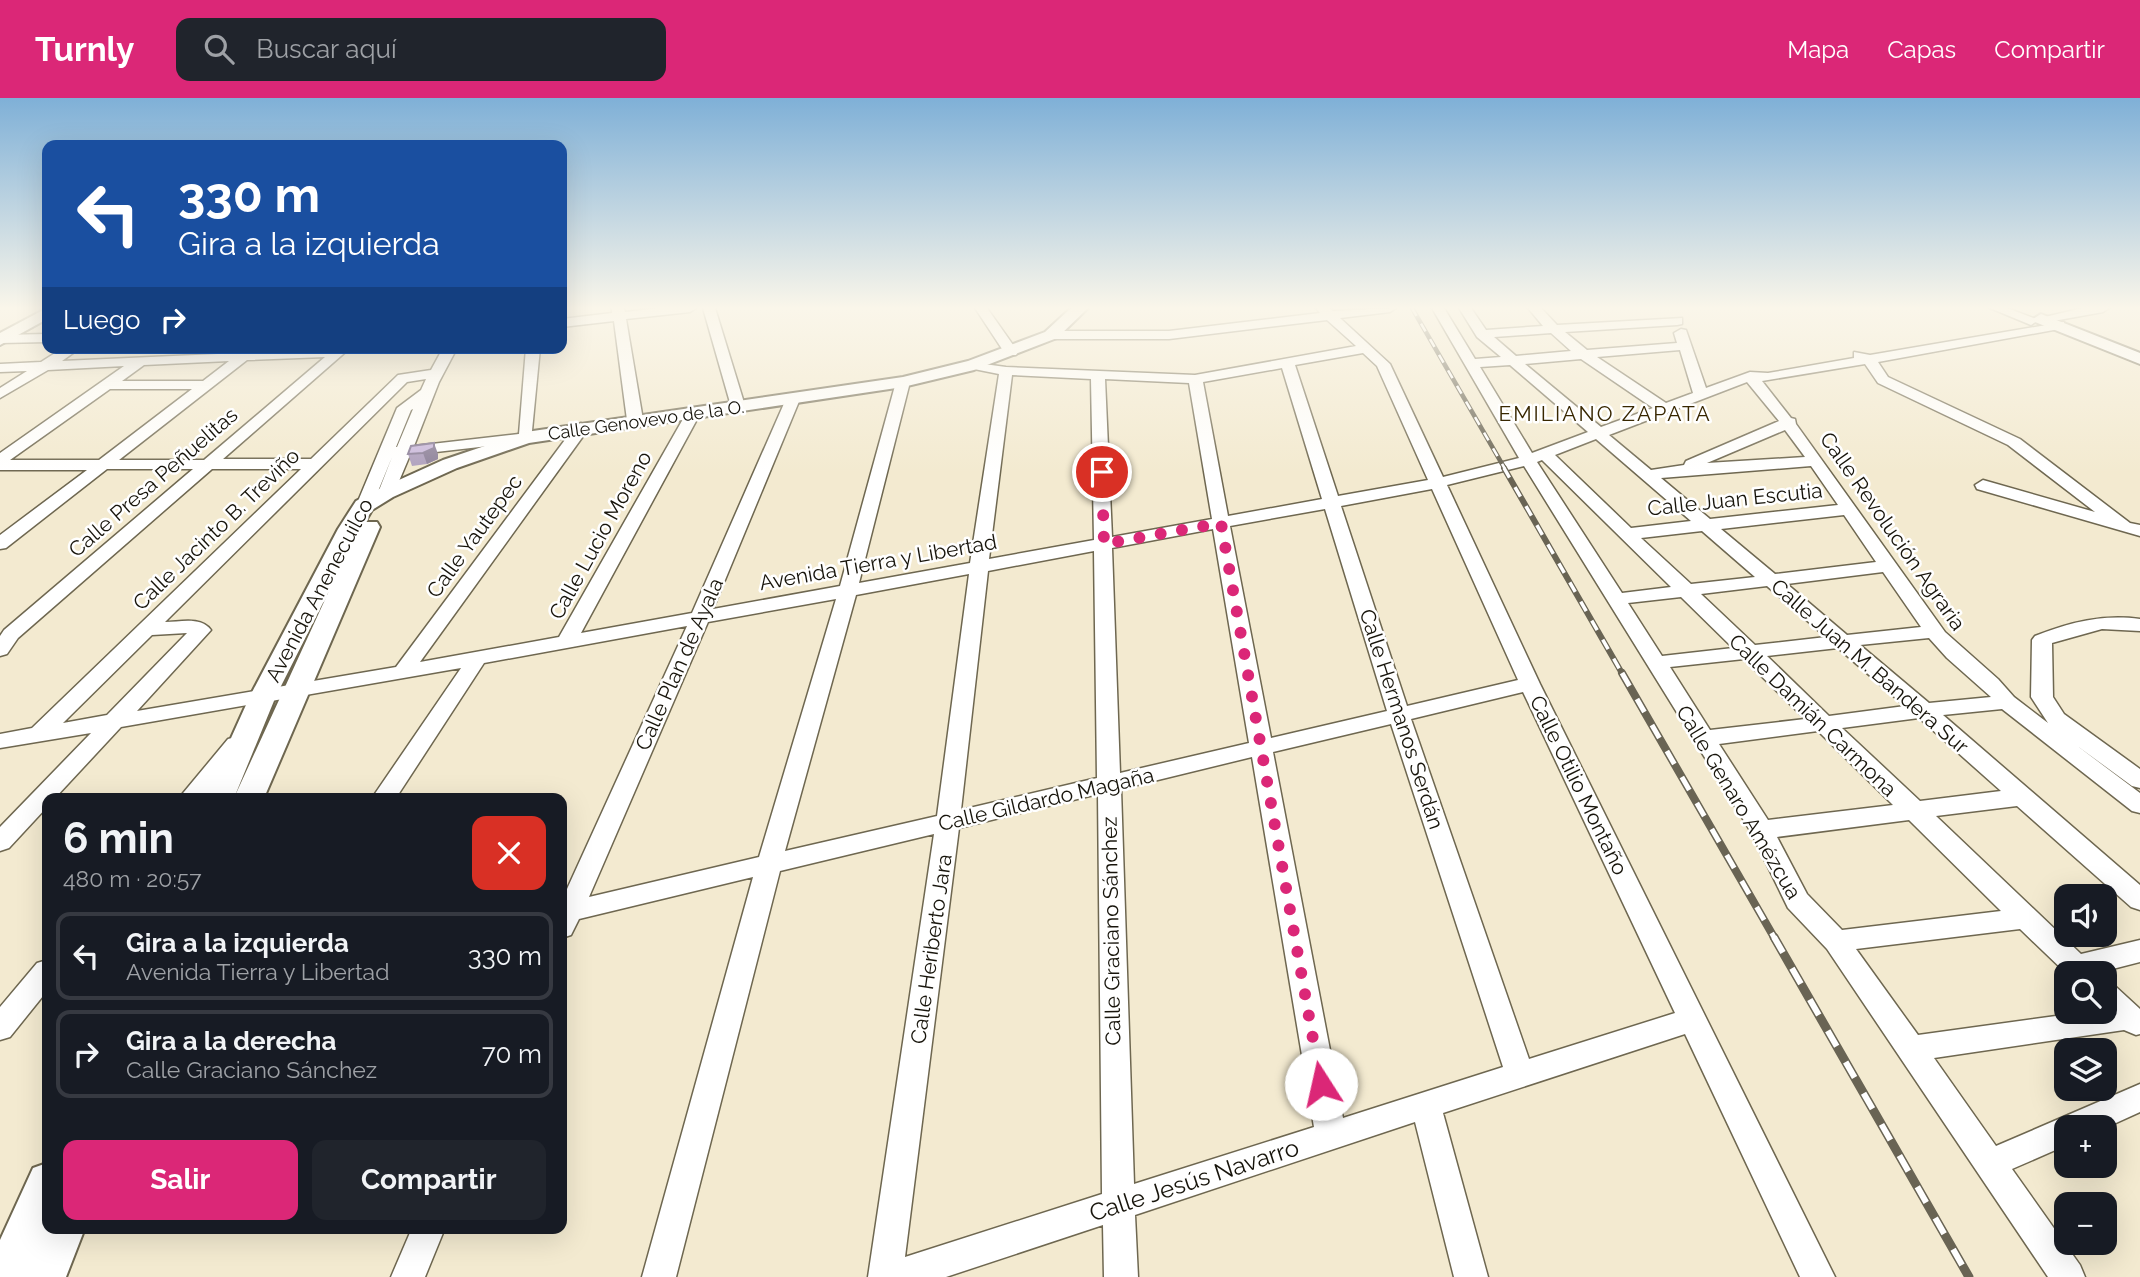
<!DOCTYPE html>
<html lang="es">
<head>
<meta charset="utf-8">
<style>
	:root { --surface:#171b24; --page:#20242c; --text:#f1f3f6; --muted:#9ea1a6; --line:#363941; --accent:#db2777 }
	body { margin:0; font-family:Raleway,sans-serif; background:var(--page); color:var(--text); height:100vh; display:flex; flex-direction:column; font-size:26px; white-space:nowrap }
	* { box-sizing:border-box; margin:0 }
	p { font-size:23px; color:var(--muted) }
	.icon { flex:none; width:38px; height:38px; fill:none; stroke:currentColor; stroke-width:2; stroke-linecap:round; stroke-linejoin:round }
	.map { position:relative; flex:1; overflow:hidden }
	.details { position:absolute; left:42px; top:695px; width:525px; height:441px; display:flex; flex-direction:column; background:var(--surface); border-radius:14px; box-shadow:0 7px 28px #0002 }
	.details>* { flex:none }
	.top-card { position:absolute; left:42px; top:42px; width:525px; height:214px; border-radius:14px; box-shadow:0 7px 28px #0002; background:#1a4fa0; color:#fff; overflow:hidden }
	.tools { position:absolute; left:2054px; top:786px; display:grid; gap:14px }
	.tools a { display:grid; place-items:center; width:63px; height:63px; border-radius:14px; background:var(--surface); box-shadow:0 7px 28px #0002; font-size:35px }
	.pin { position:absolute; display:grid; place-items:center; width:60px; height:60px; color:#fff; margin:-30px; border:4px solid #fff; border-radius:50%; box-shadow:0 2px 7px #0007 }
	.me { position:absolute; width:77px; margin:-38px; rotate:350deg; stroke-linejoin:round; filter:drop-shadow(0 0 5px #0008) }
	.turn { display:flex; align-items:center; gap:24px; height:147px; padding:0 21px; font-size:32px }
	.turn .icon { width:91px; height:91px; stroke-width:2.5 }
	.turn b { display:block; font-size:49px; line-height:60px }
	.then { display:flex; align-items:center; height:66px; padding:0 21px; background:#0003; gap:14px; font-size:26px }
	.round { display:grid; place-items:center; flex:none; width:74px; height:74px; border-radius:14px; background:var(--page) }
	.overview { display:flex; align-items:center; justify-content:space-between; height:119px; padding:0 21px }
	h1 { font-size:42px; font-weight:700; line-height:52px }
	.action { display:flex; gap:14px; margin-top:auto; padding:14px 21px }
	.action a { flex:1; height:80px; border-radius:14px; background:var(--accent); color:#fff; font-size:28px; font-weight:700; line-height:80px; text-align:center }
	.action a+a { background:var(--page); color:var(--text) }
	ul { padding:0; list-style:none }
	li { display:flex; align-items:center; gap:21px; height:88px; margin:0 14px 10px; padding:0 7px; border:4px solid var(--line); border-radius:14px }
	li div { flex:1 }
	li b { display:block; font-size:26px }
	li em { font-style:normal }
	header { display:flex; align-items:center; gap:42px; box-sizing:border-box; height:98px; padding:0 35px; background:var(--accent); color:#fff }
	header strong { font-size:33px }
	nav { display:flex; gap:38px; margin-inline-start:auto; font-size:24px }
	.search { width:490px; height:63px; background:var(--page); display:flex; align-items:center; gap:18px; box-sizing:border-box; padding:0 24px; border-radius:14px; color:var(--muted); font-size:26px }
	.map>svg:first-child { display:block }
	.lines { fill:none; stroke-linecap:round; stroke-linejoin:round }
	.minor-casing { stroke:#6e6750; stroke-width:3 }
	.major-casing { stroke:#6e6750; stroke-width:4 }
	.minor { fill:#fff; fill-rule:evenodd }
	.major { fill:#fff; fill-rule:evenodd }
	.rail-far3-casing { stroke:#696454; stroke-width:4.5 }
	.rail-far2-casing { stroke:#696454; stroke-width:6 }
	.rail-far1-casing { stroke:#696454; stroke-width:8 }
	.rail-casing { stroke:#696454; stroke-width:9 }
	.rail-far3 { stroke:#fff; stroke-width:2.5; stroke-dasharray:9; stroke-linecap:butt }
	.rail-far2 { stroke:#fff; stroke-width:3.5; stroke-dasharray:11; stroke-linecap:butt }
	.rail-far1 { stroke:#fff; stroke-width:5; stroke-dasharray:15; stroke-linecap:butt }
	.rail { stroke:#fff; stroke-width:6; stroke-dasharray:18; stroke-linecap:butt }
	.wall { fill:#afa0be }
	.shaded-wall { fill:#8e829b }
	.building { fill:#cbbadd; stroke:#8e829b; stroke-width:2 }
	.route { stroke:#db2777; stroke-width:12; stroke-dasharray:0 21.6 }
	.labels { text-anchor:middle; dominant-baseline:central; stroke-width:5; stroke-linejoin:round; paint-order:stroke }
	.far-street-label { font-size:18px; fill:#17140b; stroke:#fff }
	.far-quarter-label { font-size:21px; letter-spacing:2px; fill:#382700; stroke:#fff }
	.street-label { font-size:21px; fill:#17140b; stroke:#fff }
	.near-street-label { font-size:24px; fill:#17140b; stroke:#fff }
</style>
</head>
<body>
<header>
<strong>Turnly</strong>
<div class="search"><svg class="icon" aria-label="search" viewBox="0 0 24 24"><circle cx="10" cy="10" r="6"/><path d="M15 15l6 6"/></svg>Buscar aquí</div>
<nav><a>Mapa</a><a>Capas</a><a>Compartir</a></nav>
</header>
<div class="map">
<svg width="2140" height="1179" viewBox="0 0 2140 1179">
	<rect width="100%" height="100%" fill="#f3ead0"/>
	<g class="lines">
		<defs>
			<path id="minor" d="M612,210h12l1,4 34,-4h37l-6,4 -64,7 17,101 -8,5 -8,-5 -13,-99 -52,6v-8l50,-6z
				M703,210h12l30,98 -2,3h-10l-2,-3z
				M975,210h12l31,44 -2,3h-10z
				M1316,210h13l4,3 63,-3 -6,4 -50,6 50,46 53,113 76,-19 -87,-150h12l31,51 26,-2 -24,-20 -18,-29h12l15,22 57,-4 -15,-18h13l16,17 125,-7v6l-5,1 -112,7 22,18 90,-7 -3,-10 7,-4 5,1 20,58 44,-16 18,1 86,-15v-6l16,3 194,-33v6l-5,1 -181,33 10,15 132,62 110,84 10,2v11l-163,-47 -2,-4 8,-5 112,32 -87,-67 -130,-62 -13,-19 -103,17 29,37 4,1 1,5 149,208 53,47 16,18 34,26 -17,-26 1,-57 3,-4c35,-14 68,-22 105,-17v12l-38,-2 -50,14 1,54 11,17 76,55v19l-8,-2 -56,-41 64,48v20l-8,-2 -130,-102 -59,6 197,170v25l-9,-3 -114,-101 -81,10 145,138 59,-14v22l-43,11 -30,1 -47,-45 -164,20 62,86 167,-23h20v-29l10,3 25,23v25l-4,1 -12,-5 -190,28 62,88 144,-62v28l-35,16 -38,-1v18l-55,24 68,96 5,12h-37l-221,-328 -39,-41 -37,-76 -227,-366 -77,19 93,199 295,593h-35l-115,-243 -242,79 45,164h-34l-39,-155 -280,93 3,62h-34l-1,-52 -157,52h-78l66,-443 -154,37 -104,406h-34l111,-400 -174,42 -8,16 -9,3v-38l125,-274 -203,37 -88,135h-24l89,-130 -340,59 -66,71h-8v9l-38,41 -9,3v-24l91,-94 -91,15v-14l32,-6 269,-259h-89l-194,169 -11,16 -7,2v-20l4,-6 189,-161h-86l-101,79 -6,1v-14l87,-65h-87v-17l124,-87 -76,4 -48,28v-10l27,-17 -27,1v-8l41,-2 22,-14h17l-18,13 178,-8 7,-3 5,2 98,-4 -127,111h88l87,-84 33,-5 12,-22h14l-18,34 -25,64 105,-12 7,-86h14l-9,93 -121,14 -16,38 -8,5 -8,-5 14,-36 -20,49 -2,4h-12l-2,-4 41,-98 24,-18 5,-11 -19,3 -242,240c15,0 36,-6 46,8l-74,81 259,-44 180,-242 5,-2 8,5 -169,234 139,-25 128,-225 7,-4 7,4 -120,221 111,-20 94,-214 7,-4 7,4 -87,210 127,-23 56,-204 7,-4 7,4 -51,201 111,-20 29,-189 -30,-6v-6l37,5 189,8 161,-29 -29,-26 -158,19h-118l-7,-4 7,-4h118l151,-18zM1551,235l20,18 -55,5 -22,-19zM1680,252l13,43 -27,10 -69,-46zM1363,255l14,13 51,114 -90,16 -43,-131zM325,259l-121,103h-85l128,-100zM1581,261l72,49 -52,19 -76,-63zM229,263l-26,20h-81l22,-16zM1510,267l78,67 -56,21 -52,-86zM1282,270l40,131 -94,17 -25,-134zM1012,277l79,4 3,161 -105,19zM1105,281l84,4 23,136 -100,18zM1747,284l32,39 -93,40 -2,4 -33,5 -42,-35zM110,291h82l-93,71h-89zM413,311l-16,38h-1l15,-37zM1785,332l20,27 -98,6zM1596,341l95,82 -60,7 -76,-73zM1542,362l129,127 -49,6 -85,-131zM1811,368l27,39 -128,14 -49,-41zM1432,391l86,191 -111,26 -66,-200zM1325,411l62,202 -116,27 -41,-212zM1844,417l32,47 -101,12 -54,-45zM1213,431l36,214 -129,30 -8,-225zM1702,433l53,46 -64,7 -50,-46zM1094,453l3,227 -136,32 27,-239zM1883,474l38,55 -74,8 -60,-51zM969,476l-32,242 -152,35 71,-256zM1767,488l59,51 -71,8 -54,-51zM1681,499l52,51 -71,8 -34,-53zM836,501l-77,258 -170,40 119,-275zM187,535l-80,82 -44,8 89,-88zM1929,540l18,20 44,39 -62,6 -69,-58zM1838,550l67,58 -76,10 -62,-60zM1744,561l61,60 -95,11 -40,-63zM1523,594l152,321 -146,46 -118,-340zM1919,620l82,73 -81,10 -78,-73zM1391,626l112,343 -160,51 -70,-366zM1818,633l75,74 -125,15 -49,-76zM1252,659l62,370 -180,57 -13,-395zM1098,696l4,400 -197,63 54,-429zM1909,722l92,91 -159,19 -35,-36 -30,-57z
				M1990,210h17l29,11 47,-11h26l-6,4 -61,11 -5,-2 -6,4z
				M47,236v8l-47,1 1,-8z
				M236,639l8,2 3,5 -43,54h-25l49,-59z
				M47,862v31l-37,46 -10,3v-33l37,-44z
				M412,1130h33l-20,49h-34z"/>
			<path id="major" d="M47,210v11l-47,26v-12z
				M1071,210h17l-31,30 -83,32 -71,17 -374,56 -72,25 -64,29 -21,13 -7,12h12l3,5 -116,271h-30l95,-207 -53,105 -42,102h-30l46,-102 88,-167 18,-28 23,-12 64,-29 83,-28 377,-55 65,-16 77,-29z
				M2041,216l99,39v11l-105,-42 -2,-3z
				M47,1065v65h38l-19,49h-66v-37l33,-72z"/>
		</defs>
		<!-- minor casing -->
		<use href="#minor" class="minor-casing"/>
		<!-- major casing -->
		<use href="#major" class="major-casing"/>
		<!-- minor -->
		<use href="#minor" class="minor"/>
		<!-- major -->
		<use href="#major" class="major"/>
		<defs>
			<path id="rail-far3" d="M1412,210l93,161"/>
			<path id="rail-far2" d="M1504,370l119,207"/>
			<path id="rail-far1" d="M1622,575l153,266"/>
			<path id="rail" d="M1774,839l195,340"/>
		</defs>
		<!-- rail-far3 casing -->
		<use href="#rail-far3" class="rail-far3-casing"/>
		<!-- rail-far2 casing -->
		<use href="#rail-far2" class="rail-far2-casing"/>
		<!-- rail-far1 casing -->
		<use href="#rail-far1" class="rail-far1-casing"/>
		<!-- rail casing -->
		<use href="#rail" class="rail-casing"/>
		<!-- rail-far3 -->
		<use href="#rail-far3" class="rail-far3"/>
		<!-- rail-far2 -->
		<use href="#rail-far2" class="rail-far2"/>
		<!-- rail-far1 -->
		<use href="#rail-far1" class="rail-far1"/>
		<!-- rail -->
		<use href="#rail" class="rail"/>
	</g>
	<!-- wall -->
	<path class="wall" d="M411,348l27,8v5l-11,5 -15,2 -4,-12z"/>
	<!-- shaded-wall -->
	<path class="shaded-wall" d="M434,345l4,11v5l-11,5 -4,-11z"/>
	<!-- building -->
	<path class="building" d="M434,345v5l-11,5 -15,1 3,-8z"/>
	<!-- sky -->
	<linearGradient id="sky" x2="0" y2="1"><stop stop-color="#7fb0d7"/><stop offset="0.56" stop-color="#faf6ea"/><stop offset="1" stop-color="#faf6ea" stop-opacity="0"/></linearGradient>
	<rect width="2140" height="375" fill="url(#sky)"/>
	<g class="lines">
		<!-- route -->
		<path class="route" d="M1102,374l2,72 117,-21 100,561"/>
	</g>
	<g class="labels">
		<!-- far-street labels -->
		<g class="far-street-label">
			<text transform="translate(646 322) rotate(-8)">Calle Genovevo de la O.</text>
		</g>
		<!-- far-quarter labels -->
		<g class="far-quarter-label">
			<text x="1605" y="315">EMILIANO ZAPATA</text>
		</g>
		<!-- street labels -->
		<g class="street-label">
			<text transform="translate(153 384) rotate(-41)">Calle Presa Peñuelitas</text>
			<text transform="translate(1735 401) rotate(-6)">Calle Juan Escutia</text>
			<text transform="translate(216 431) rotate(-44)">Calle Jacinto B. Treviño</text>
			<text transform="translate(1893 433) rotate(55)">Calle Revolución Agraria</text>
			<text transform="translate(600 437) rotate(-61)">Calle Lucio Moreno</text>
			<text transform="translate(474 438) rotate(-54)">Calle Yautepec</text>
			<text transform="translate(878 464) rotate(-10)">Avenida Tierra y Libertad</text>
			<text transform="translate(319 492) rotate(-62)">Avenida Anenecuilco</text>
			<text transform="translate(679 566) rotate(-66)">Calle Plan de Ayala</text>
			<text transform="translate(1870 568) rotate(41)">Calle Juan M. Bandera Sur</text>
			<text transform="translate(1813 617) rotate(44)">Calle Damián Carmona</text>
			<text transform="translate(1402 621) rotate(72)">Calle Hermanos Serdán</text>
			<text transform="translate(1579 687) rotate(64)">Calle Otilio Montaño</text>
			<text transform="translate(1046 701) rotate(-13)">Calle Gildardo Magaña</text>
			<text transform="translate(1739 704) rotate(59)">Calle Genaro Amézcua</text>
			<text transform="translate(1111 833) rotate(-91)">Calle Graciano Sánchez</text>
			<text transform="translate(931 851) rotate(-82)">Calle Heriberto Jara</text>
		</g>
		<!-- near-street labels -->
		<g class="near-street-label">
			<text transform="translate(1194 1082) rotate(-18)">Calle Jesús Navarro</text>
		</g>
	</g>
</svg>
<div class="tools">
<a><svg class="icon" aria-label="sound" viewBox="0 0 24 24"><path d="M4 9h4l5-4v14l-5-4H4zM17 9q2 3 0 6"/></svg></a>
<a><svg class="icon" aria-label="search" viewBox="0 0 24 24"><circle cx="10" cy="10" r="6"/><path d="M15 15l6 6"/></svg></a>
<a><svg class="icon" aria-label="layers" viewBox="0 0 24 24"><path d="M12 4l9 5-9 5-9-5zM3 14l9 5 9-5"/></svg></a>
<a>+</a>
<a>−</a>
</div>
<div class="pin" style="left:1102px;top:374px;background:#d93025"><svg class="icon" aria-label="arrive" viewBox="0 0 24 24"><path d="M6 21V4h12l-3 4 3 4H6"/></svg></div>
<svg class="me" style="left:1321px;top:986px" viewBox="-20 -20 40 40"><circle r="19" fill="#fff"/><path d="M0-13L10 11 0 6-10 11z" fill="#db2777"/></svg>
<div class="top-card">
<div class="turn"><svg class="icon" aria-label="left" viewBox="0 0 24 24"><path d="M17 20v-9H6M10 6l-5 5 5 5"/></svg><div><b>330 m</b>Gira a la izquierda</div></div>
<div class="then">Luego<svg class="icon" aria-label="right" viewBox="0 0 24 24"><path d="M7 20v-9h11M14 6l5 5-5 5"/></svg></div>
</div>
<section class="details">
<div class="overview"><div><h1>6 min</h1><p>480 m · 20:57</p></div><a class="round" style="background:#d93025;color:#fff"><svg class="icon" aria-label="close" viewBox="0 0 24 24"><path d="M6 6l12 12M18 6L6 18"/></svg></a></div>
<ul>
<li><svg class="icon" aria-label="left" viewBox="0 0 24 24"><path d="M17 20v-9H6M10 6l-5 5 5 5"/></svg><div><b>Gira a la izquierda</b><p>Avenida Tierra y Libertad</p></div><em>330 m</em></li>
<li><svg class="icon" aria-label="right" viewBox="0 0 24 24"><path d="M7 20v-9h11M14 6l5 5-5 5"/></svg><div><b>Gira a la derecha</b><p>Calle Graciano Sánchez</p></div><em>70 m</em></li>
</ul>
<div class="action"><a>Salir</a><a>Compartir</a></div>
</section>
</div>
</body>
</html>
